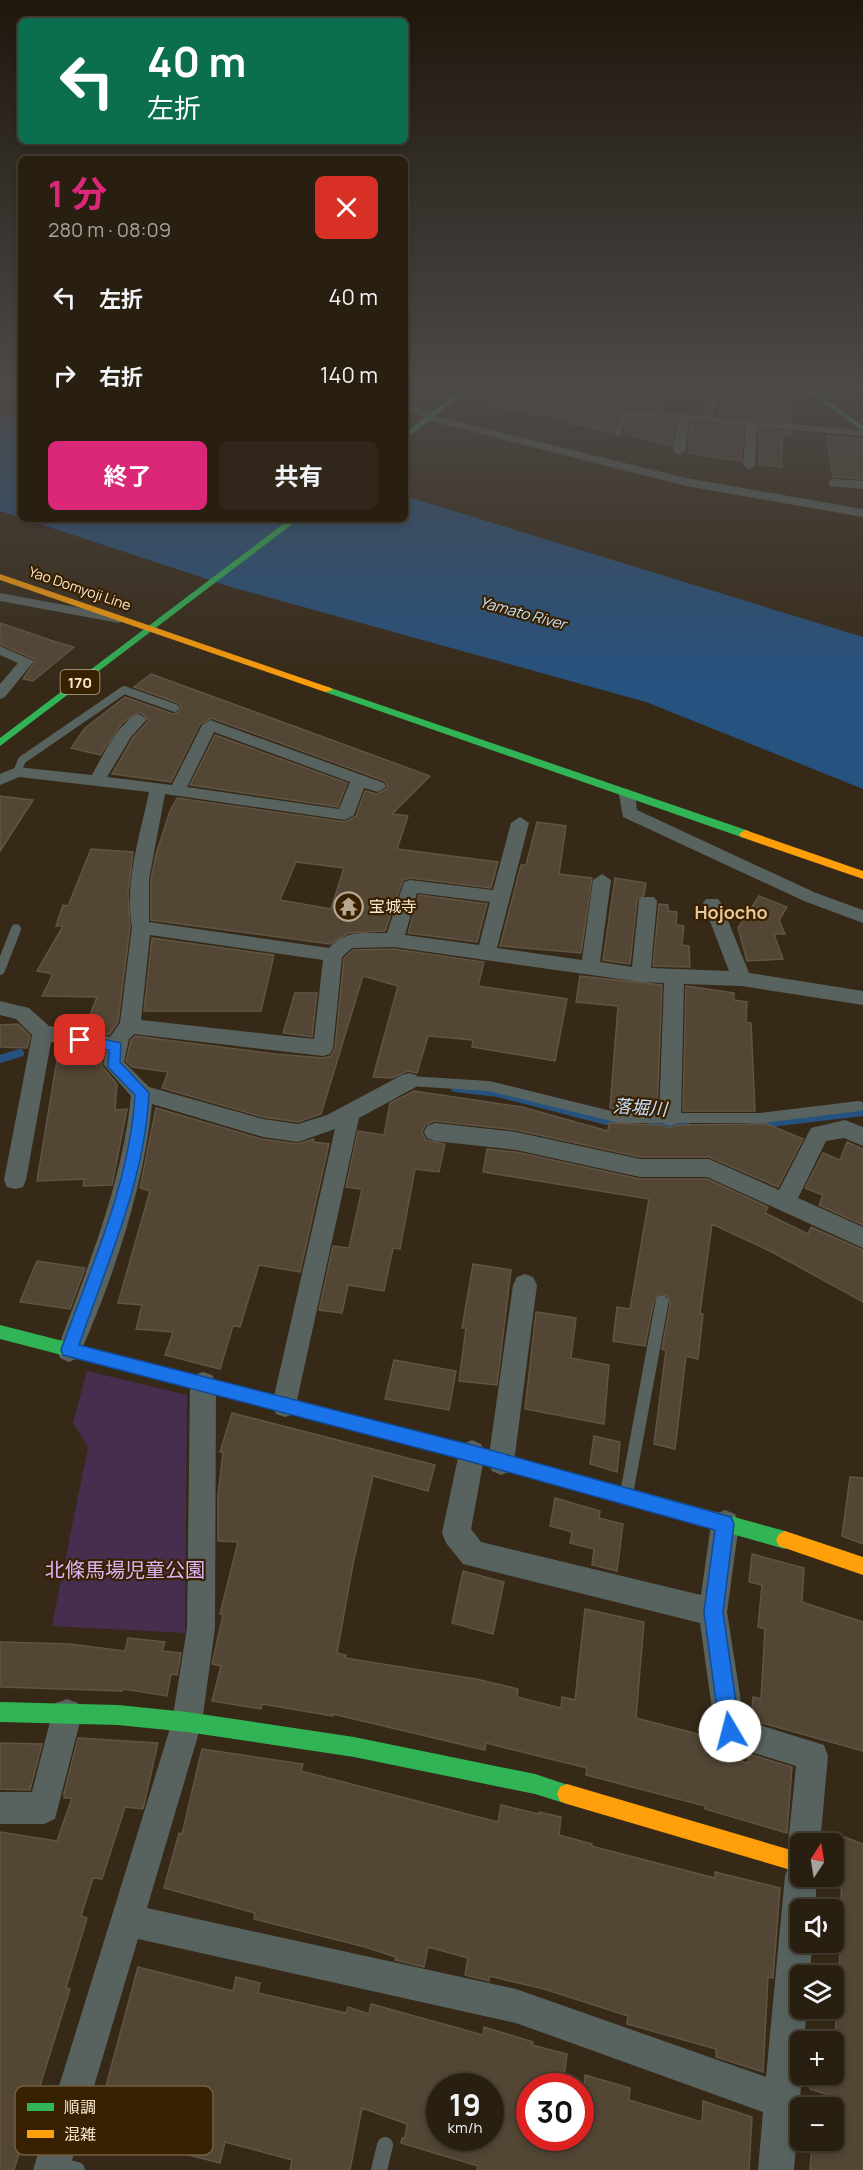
<!DOCTYPE html>
<html lang="ja">
<head>
<meta charset="utf-8">
<style>
	:root { --surface:#281f11; --page:#30271a; --text:#f1f3f6; --muted:#a5a29f; --line:#443d31; --accent:#db2777 }
	body { margin:0; font-family:Manrope,"Noto Sans JP",sans-serif; background:var(--page); color:var(--text); height:100vh; display:flex; flex-direction:column; font-size:22px; white-space:nowrap }
	* { box-sizing:border-box; margin:0 }
	p { font-size:20px; color:var(--muted) }
	.icon { flex:none; width:33px; height:33px; fill:none; stroke:currentColor; stroke-width:2; stroke-linecap:round; stroke-linejoin:round }
	.map { position:relative; flex:1; overflow:hidden }
	.details { position:absolute; left:18px; top:156px; width:390px; height:366px; display:flex; flex-direction:column; background:var(--surface); border-radius:9px; box-shadow:0 3px 9px #0003,0 0 0 2px var(--line) }
	.details>* { flex:none }
	.banner { position:absolute; left:18px; top:18px; width:390px; height:126px; border-radius:9px; box-shadow:0 3px 9px #0003,0 0 0 2px var(--line); background:#0b6e4f; color:#fff; overflow:hidden }
	.needle { width:39px; rotate:12deg }
	.controls { position:absolute; left:790px; top:1833px; display:grid; gap:12px }
	.controls a { display:grid; place-items:center; width:54px; height:54px; border-radius:9px; background:var(--surface); box-shadow:0 3px 9px #0003,0 0 0 2px var(--line); font-size:30px }
	.speed { position:absolute; left:426px; top:2073px; display:flex; gap:12px; font-size:30px; font-weight:700; text-align:center }
	.speed>* { display:grid; place-content:center; width:78px; height:78px; border-radius:50%; background:var(--surface); box-shadow:0 3px 9px #0003,0 0 0 2px var(--line); line-height:1 }
	.speed small { font-size:15px; font-weight:400 }
	.speed .limit { border:9px solid #d22; background:#fff; color:#111 }
	.pin { position:absolute; display:grid; place-items:center; width:51px; height:51px; color:#fff; margin:-26px; border-radius:12px; box-shadow:0 3px 9px #0006 }
	.me { position:absolute; width:66px; margin:-33px; rotate:352deg; stroke-linejoin:round; filter:drop-shadow(0 0 4px #0008) }
	.turn { display:flex; align-items:center; gap:21px; height:126px; padding:0 30px; font-size:27px }
	.turn .icon { width:78px; height:78px; stroke-width:2.5 }
	.turn b { display:block; font-size:42px; line-height:51px }
	.round { display:grid; place-items:center; flex:none; width:63px; height:63px; border-radius:9px; background:var(--page) }
	.overview { display:flex; align-items:center; justify-content:space-between; height:102px; padding:0 30px }
	h1 { font-size:36px; font-weight:700; line-height:45px; color:var(--accent) }
	.button { display:flex; gap:12px; margin-top:auto; padding:12px 30px }
	.button a { flex:1; height:69px; border-radius:9px; background:var(--accent); color:#fff; font-size:24px; font-weight:700; line-height:69px; text-align:center }
	.button a+a { background:var(--page); color:var(--text) }
	ul { padding:0; list-style:none }
	li { display:flex; align-items:center; gap:18px; height:78px; padding:0 30px }
	li div { flex:1 }
	li b { display:block; font-size:22px }
	li em { font-style:normal }
	.map>svg:first-child { display:block }
	.green { fill:#462e4f }
	.water { fill:#265280 }
	.lines { fill:none; stroke-linecap:round; stroke-linejoin:round }
	.stream { stroke:#265280; stroke-width:8 }
	.building { fill:#534635; stroke:#605444; stroke-width:1.5; fill-rule:evenodd }
	.lane-far4 { stroke:#58635f; stroke-width:6 }
	.lane-far3 { stroke:#58635f; stroke-width:8 }
	.lane-far2 { stroke:#58635f; stroke-width:10 }
	.lane-far1 { stroke:#58635f; stroke-width:13 }
	.lane { stroke:#58635f; stroke-width:16 }
	.street { fill:#58635f; fill-rule:evenodd }
	.fast { fill:#30b455; fill-rule:evenodd }
	.slow { fill:#ff9f0a; fill-rule:evenodd }
	.route { fill:#1a73e8; stroke:#114b97; stroke-width:1.5 }
	.labels { text-anchor:middle; dominant-baseline:central; stroke-width:4.5; stroke-linejoin:round; paint-order:stroke }
	.far-street-label { font-size:14px; fill:#fce9d3; stroke:#382100 }
	.far-water-label { font-size:15px; font-style:italic; fill:#c4e0ff; stroke:#382100 }
	.shield { fill:#382100; stroke:#c1ad94; stroke-width:1.5 }
	.shield-label { font-size:15px; font-weight:bold; fill:#fce9d3 }
	.poi-label { font-size:16px; fill:#fce9d3; stroke:#382100; text-anchor:start }
	.neighbourhood-label { font-size:18px; font-weight:bold; fill:#ebc699; stroke:#382100 }
	.water-label { font-size:18px; font-style:italic; fill:#c4e0ff; stroke:#382100 }
	.near-park-label { font-size:20px; fill:#deb4f9; stroke:#382100 }
	.key { fill:#382100; stroke:#735d3f; stroke-width:1.5 }
	.key-label { font-size:16px; fill:#fce9d3 }
</style>
</head>
<body>
<div class="map">
<svg width="863" height="2170" viewBox="0 0 863 2170">
	<rect width="100%" height="100%" fill="#362917"/>
	<!-- green -->
	<path class="green" d="M87,1371l100,24 -2,238 -133,-7 36,-179 -15,-24z"/>
	<!-- water -->
	<path class="water" d="M0,413l21,7v98l-21,-7z
		M405,496l458,141v152l-217,-87 -415,-115 -206,-68h380z"/>
	<g class="lines">
		<!-- stream -->
		<path class="stream" d="M0,1059l20,-6
			M455,1088l43,5 125,32
			M651,1125l35,1
			M753,1125l110,-13"/>
	</g>
	<!-- building -->
	<path class="building" d="M511,386h66l-6,17 -35,-4 -8,-6 -5,2 -4,10 7,4 91,8 -4,15 -21,-3v-3l-23,-2 1,-3 -18,-5 -48,-6 2,-2 -15,-2z
		M591,386h50l-1,5 8,4 5,-2 2,-7h12l-4,24 -76,-6z
		M726,386h67l-2,36 -72,-7z
		M627,418l48,4 -3,24 -48,-13z
		M691,423l53,5 -3,33 -53,-8z
		M759,429l32,3v3h-9v32l-23,-2z
		M826,436l37,3v40l-30,-2z
		M0,623l53,18 21,6 -41,34 -10,-2 13,-19 -36,-16z
		M151,674l279,102 -38,38 16,2 -11,33 101,13 -7,26 -81,-10 -7,2 -18,51 -37,2 -18,11 -179,-24v-41l5,-25 14,-43 7,-13 168,24 11,-6 9,-25 12,3 11,-6 -3,-7 -174,-63 -11,6 -29,58 -59,-8 21,-36 16,-18 -9,-8 -17,10 -23,33 -29,-7 14,-20 40,-31 48,17 6,-2 2,-6 -3,-3 -44,-16zM296,862l48,6 -13,41 -51,-9z
		M215,735l132,48 -9,24 -148,-22z
		M0,796l33,4 -33,51z
		M537,822l29,4 -7,48 33,4 -11,75 -81,-7 21,-81h5z
		M91,849l42,3 -5,41 2,34 -12,95 -9,13 -25,-5 13,-33 -55,-1 11,-22 -16,-3 26,-45h-7l7,-21 5,1z
		M615,878l31,5 -2,12 -7,6 -7,63 -27,-4z
		M419,895l68,9 -10,38 -69,-9z
		M759,896l28,11 -8,13 6,14h-11l9,25 -36,2 -9,-33z
		M659,904l9,1v6l9,1 -1,13 8,1 -2,19 7,1 1,21 -37,-1z
		M152,938l122,17 -13,56h-117z
		M394,949l90,13 -6,24 89,13 -12,62 -83,-14 1,-7 -45,-4 -11,37 -9,-2 -16,7 -19,-1 25,-91 -35,-10 -42,138 -23,8 -35,-5 -101,-29 6,-16 -36,-5 -6,-6 5,-21 4,-4 141,18 47,4 8,-2 4,-8 9,-90 9,-8z
		M580,976l82,9 -5,126 -47,-3 8,-102 -42,-4z
		M686,986l48,7v7l13,2 -1,20 5,1 4,88h-72z
		M295,993h22l-5,44 -29,-4z
		M18,1024l12,12 -3,12 -27,-1v-22z
		M76,1049l27,5 -2,11 16,19 -2,26 12,-1 -15,76 -29,1 1,-7 -47,2 20,-121 15,-1z
		M414,1091l108,16 86,24 1,-8 52,2 8,3 10,-3 88,-1 36,15 -25,48 -69,-30h-69l-124,-27 -82,-9 -9,4 -3,8 4,7 19,4 -6,28 -24,-3 -15,80 -7,-1 -9,43 -36,-6 -6,28 -23,-3 14,-64 16,2 13,-59 -16,-2 12,-56 26,4 6,-32z
		M156,1108l106,31 36,5 16,-5 -1,3 16,2 -29,128 -41,-7 -19,62 -7,-1 -13,43 -55,-14 8,-23 -37,-3 6,-24 -24,-2 32,-112 -10,-3z
		M847,1142l16,7v76l-44,-20 4,-10 -18,-7 18,-35 17,7z
		M487,1149l29,3 124,27h67l61,28 -3,6 43,21 3,-7 52,23v52l-91,-50 -60,-28 -12,89 3,1 -5,45 -12,-3 -11,93 -21,-5 12,-94 -4,-1 8,-45 -2,-8 -8,-2 -6,6 -9,46 -32,-5 4,-34 13,2 19,-110 -166,-27z
		M37,1261l48,7 -15,41 -50,-7z
		M473,1264l38,6 -14,115 -38,-4 7,-53h-4z
		M536,1312l40,6 -5,40 38,7 -5,59 -79,-15z
		M394,1360l62,11 -7,39 -64,-11z
		M232,1413l203,52 -7,26 -55,-15 -20,88 -16,89 9,2 -1,3 131,21 42,10 -1,8 44,11 1,-11 13,3 10,-91 59,13 -8,96 70,18v16l42,11 1,-9 43,13 -5,66 -82,-24v-3l-119,-31 1,-7 -101,-25 -1,7 -152,-36v2l-71,-12 -1,5 -49,-8 9,-35 -9,-2 11,-49 -3,-1 18,-72 -20,-1v-45l5,-44h-3z
		M594,1436l26,6 -3,30 -27,-8z
		M850,1477l13,1v66l-21,-8z
		M555,1498l45,13 -1,7 24,6 -6,47 -25,-6 2,-16 -24,-6 2,-11 -22,-6z
		M752,1554l52,14 -2,34 61,20v129l-112,-31 2,-23 8,2 4,-70 -7,-2 4,-42 -13,-3z
		M463,1571l41,11 -11,52 -41,-11z
		M128,1638l37,4 -3,9 19,2 -4,22 -6,-1 -4,22 -44,-7 -1,2 -122,-4v-45l70,2 55,7z
		M78,1738l80,5 -15,66 -18,-2 -23,72 -9,-1 -12,38 6,2 -21,70 4,1 -56,181h-14v-338l57,9 15,-43h-8v-5z
		M0,1743l42,1 -12,46 -30,-1z
		M202,1749l101,15 -2,7 197,51 3,-17 38,9v-2l22,5 -2,18 33,9 -1,2 124,32v-6l65,16 -7,90 -5,-1 -5,95 -47,-15v-8l-89,-25 1,-8 -84,-27 -55,-13v5l-24,-6 3,-17 -40,-11 -4,20 -29,-7 1,-3 -31,-10 -111,-28 1,-6 -91,-25 15,-55 3,1z
		M842,1836l21,8v326h-53l2,-30h22v-43l-24,-8v-15h24v-32h-22l1,-10 22,7 8,-138 -2,-1 1,-37h-2z
		M138,1967l95,24 3,-14 24,6 -2,10 88,20 2,-6 21,7 2,-10 112,31 1,-8 49,15 -1,3 35,9 -4,32h-36l-4,39 7,2v11h50l5,-63 45,13 -1,12 73,22 1,-21 49,16 -3,53h-272l1,-4 -77,-23 1,-5h3l2,-14 -45,-16 -12,62h-60l2,-10 -67,-18 -5,21 -93,-24 -32,-12zM440,2086h50v52h-50z"/>
	<g class="lines">
		<!-- lane-far4 -->
		<path class="lane-far4" d="M405,402l25,16
			M618,434l5,-21"/>
		<!-- lane-far3 -->
		<path class="lane-far3" d="M17,772l5,-12 102,-70 51,18"/>
		<!-- lane-far2 -->
		<path class="lane-far2" d="M0,970l16,-41
			M409,1081l80,5 130,32h142l98,-12"/>
		<!-- lane-far1 -->
		<path class="lane-far1" d="M627,1491l35,-189"/>
		<!-- lane -->
		<path class="lane" d="M57,2165l20,5
			M379,2170l6,-25"/>
		<!-- street -->
		<path class="street" d="M579,386h10l-5,20 118,10 8,-30h10l-7,31 150,13v6l-106,-9 -2,38 -6,4 -6,-4 3,-39 -57,-5 -4,30 -6,4 -6,-4 5,-31 -152,-13 -5,-3 4,-8 4,-1 5,3 -1,3 40,4z
			M643,386h10l-2,6 -4,1 -5,-3z
			M430,415l256,63 177,31v8l-177,-31 -260,-66 -2,-2z
			M833,479l30,2v8l-34,-3v-6z
			M0,593l119,22 7,4 -7,4 -119,-22z
			M0,646l34,15 -29,36 -5,2v-15l18,-21 -18,-8z
			M139,714l8,5 -16,18 -24,40 65,8 30,-60 8,-5 174,63 2,4 -8,5 -14,-4 -10,27 -9,5 -180,-26 -16,85v43l180,26c19,-19 32,-14 58,-15l17,-51 6,-2 83,10 18,-67 9,-6 9,6 -32,125 85,12 11,-80 9,-6 9,6 -11,82 32,5 7,-66 3,-4h12l3,4 -6,67 78,3 -26,-68 3,-4h12l3,4 28,70 114,18v14l-121,-19 -58,-2 -3,133 -3,6 -8,3 -8,-3 -3,-6 5,-134 -23,-1 -247,-35 -42,1 -10,9 -9,91 -3,6 -7,2 -189,-22 -5,5 -5,23 25,25 114,32 35,5 29,-9 75,-40 7,-2 7,2 3,6 -3,6 -57,31 -65,296 -9,3 -9,-3 -4,-9 63,-276 -37,13 -35,-5 -111,-33c-8,83 -40,178 -74,254l-9,4 -9,-4 -3,-8c31,-84 65,-165 74,-254l-28,-32 3,-12 -55,-10 -25,138 -3,7 -8,2 -8,-2 -3,-7 28,-145 -16,-16 -16,-4v-14l29,7 20,18 61,11 10,-14 12,-96c-8,-45 8,-91 17,-135l-130,-15 -19,8v-11l17,-7 75,8c9,-16 28,-56 47,-61zM214,732l136,50 -11,27 -152,-22zM417,893l73,9 -11,43 -74,-10zM150,935l173,25 -9,79 -173,-19z
			M627,789l8,5 2,16 179,83 47,17v13l-59,-22 -181,-84 -4,-23z
			M845,1120l18,7v19l-19,-8 -18,3 -28,57 65,29v21l-156,-71h-67l-124,-27 -81,-9 -8,-3 -3,-6 3,-6 8,-3 81,9 124,27h69l70,31 32,-62z
			M525,1274l8,3 4,8 -23,177 -4,9 -9,4 -9,-4 -4,-9 25,-177 4,-8z
			M203,1372l9,3 4,9 -1,244 -13,94 -55,186 369,81 250,88 19,-201 4,-12 12,-4v16h16l-2,34h-14v32h11l-2,34h-9v32h6l-3,34h-3l1,32 -8,96h-36l5,-58 -247,-89 -378,-84 -69,231h-36l139,-448 15,-94 3,-244 4,-9z
			M472,1440l9,4 4,9 -14,76 10,13 220,53 10,-71 4,-10 10,-4 10,4 4,10 -12,88 17,108 80,25 4,11 -8,88h-19v15l-8,-4 -5,-11 8,-78 -77,-24 -4,-11 -15,-108 -237,-59 -17,-21 -4,-10 17,-80 4,-9z
			M67,1699l11,4 4,11 -27,105 -11,5h-44v-32h32l20,-78 4,-11z"/>
		<!-- fast -->
		<path class="fast" d="M466,386h8l-69,53v-6z
			M800,386h8l55,40v5z
			M290,519h9l-299,227v-8z
			M328,687l421,144 2,3 -6,4 -4,-1 -416,-145 -2,-2z
			M0,1325l472,120 313,86 6,3 3,6 -3,6 -6,3 -313,-88 -472,-122z
			M0,1702l118,3 69,7 167,25 181,37 39,13 3,7 -3,7 -7,3 -32,-10 -181,-37 -167,-25 -69,-7 -118,-3z"/>
		<!-- slow -->
		<path class="slow" d="M0,574l331,114 2,2 -8,2 -325,-112z
			M745,830l118,41v8l-122,-42 -2,-3z
			M785,1531l78,26v18l-84,-29 -3,-6 3,-6z
			M567,1784l234,69v20l-234,-69 -7,-3 -3,-7 3,-7z"/>
	</g>
	<!-- sky -->
	<linearGradient id="sky" x2="0" y2="1"><stop stop-color="#1e170d"/><stop offset="0.56" stop-color="#4c4947"/><stop offset="1" stop-color="#4c4947" stop-opacity="0"/></linearGradient>
	<rect width="863" height="690" fill="url(#sky)"/>
	<!-- route -->
	<path class="route" d="M80,1034l41,9 -1,19 29,31c-4,88 -42,170 -70,252l393,100 259,72 3,7 -11,88 17,119 -3,7 -7,3 -7,-3 -3,-7 -16,-119 11,-82 -243,-68 -409,-107 -2,-5c30,-83 69,-167 74,-255l-27,-28 1,-17 -34,-7v-7z"/>
	<!-- icons -->
	<defs>
		<symbol id="temple-ring" viewBox="-11 -11 22 22"><circle r="9.5" fill="#382100" stroke="#b7a691" stroke-width="1.5"/><path d="M0-6L5-2H3V0L6.5 2.5H4V6H1.5V3h-3V6H-4V2.5H-6.5L-3 0V-2H-5Z" fill="#b7a691"/></symbol>
	</defs>
	<g fill-rule="evenodd">
		<use href="#temple-ring" x="332" y="890" width="33" height="33"/>
	</g>
	<g class="labels">
		<!-- far-street labels -->
		<g class="far-street-label">
			<text transform="translate(80 588) rotate(19)">Yao Domyoji Line</text>
		</g>
		<!-- far-water labels -->
		<g class="far-water-label">
			<text transform="translate(523 613) rotate(15)">Yamato River</text>
		</g>
		<!-- shield labels -->
		<rect class="shield" x="60.5" y="670" width="39" height="24" rx="4.5"/>
		<g class="shield-label">
			<text x="80" y="682">170</text>
		</g>
		<!-- poi labels -->
		<g class="poi-label">
			<text x="369" y="906">宝城寺</text>
		</g>
		<!-- neighbourhood labels -->
		<g class="neighbourhood-label">
			<text x="731" y="912">Hojocho</text>
		</g>
		<!-- water labels -->
		<g class="water-label">
			<text transform="translate(640 1107) rotate(4)">落堀川</text>
		</g>
		<!-- near-park labels -->
		<g class="near-park-label">
			<text x="125" y="1569">北條馬場児童公園</text>
		</g>
	</g>
	<!-- legend -->
	<rect x="15" y="2086" width="198" height="69" rx="9" class="key"/>
	<rect x="27" y="2103" width="27" height="8" fill="#30b455"/>
	<rect x="27" y="2130" width="27" height="8" fill="#ff9f0a"/>
	<g class="key-label">
		<text x="64" y="2113">順調</text>
		<text x="64" y="2140">混雑</text>
	</g>
</svg>
<div class="controls">
<a><svg class="needle" viewBox="-14 -14 28 28"><path d="M0-13l5 13h-10z" fill="#e53935"/><path d="M0 13l5-13h-10z" fill="#a5a29f"/></svg></a>
<a><svg class="icon" aria-label="sound" viewBox="0 0 24 24"><path d="M4 9h4l5-4v14l-5-4H4zM17 9q2 3 0 6"/></svg></a>
<a><svg class="icon" aria-label="layers" viewBox="0 0 24 24"><path d="M12 4l9 5-9 5-9-5zM3 14l9 5 9-5"/></svg></a>
<a>+</a>
<a>−</a>
</div>
<div class="speed"><div>19<small>km/h</small></div><div class="limit">30</div></div>
<div class="pin" style="left:80px;top:1040px;background:#d93025"><svg class="icon" aria-label="arrive" viewBox="0 0 24 24"><path d="M6 21V4h12l-3 4 3 4H6"/></svg></div>
<svg class="me" style="left:730px;top:1731px" viewBox="-20 -20 40 40"><circle r="19" fill="#fff"/><path d="M0-13L10 11 0 6-10 11z" fill="#1a73e8"/></svg>
<div class="banner">
<div class="turn"><svg class="icon" aria-label="left" viewBox="0 0 24 24"><path d="M17 20v-9H6M10 6l-5 5 5 5"/></svg><div><b>40 m</b>左折</div></div>
</div>
<section class="details">
<div class="overview"><div><h1>1 分</h1><p>280 m · 08:09</p></div><a class="round" style="background:#d93025;color:#fff"><svg class="icon" aria-label="close" viewBox="0 0 24 24"><path d="M6 6l12 12M18 6L6 18"/></svg></a></div>
<ul>
<li><svg class="icon" aria-label="left" viewBox="0 0 24 24"><path d="M17 20v-9H6M10 6l-5 5 5 5"/></svg><div><b>左折</b></div><em>40 m</em></li>
<li><svg class="icon" aria-label="right" viewBox="0 0 24 24"><path d="M7 20v-9h11M14 6l5 5-5 5"/></svg><div><b>右折</b></div><em>140 m</em></li>
</ul>
<div class="button"><a>終了</a><a>共有</a></div>
</section>
</div>
</body>
</html>
